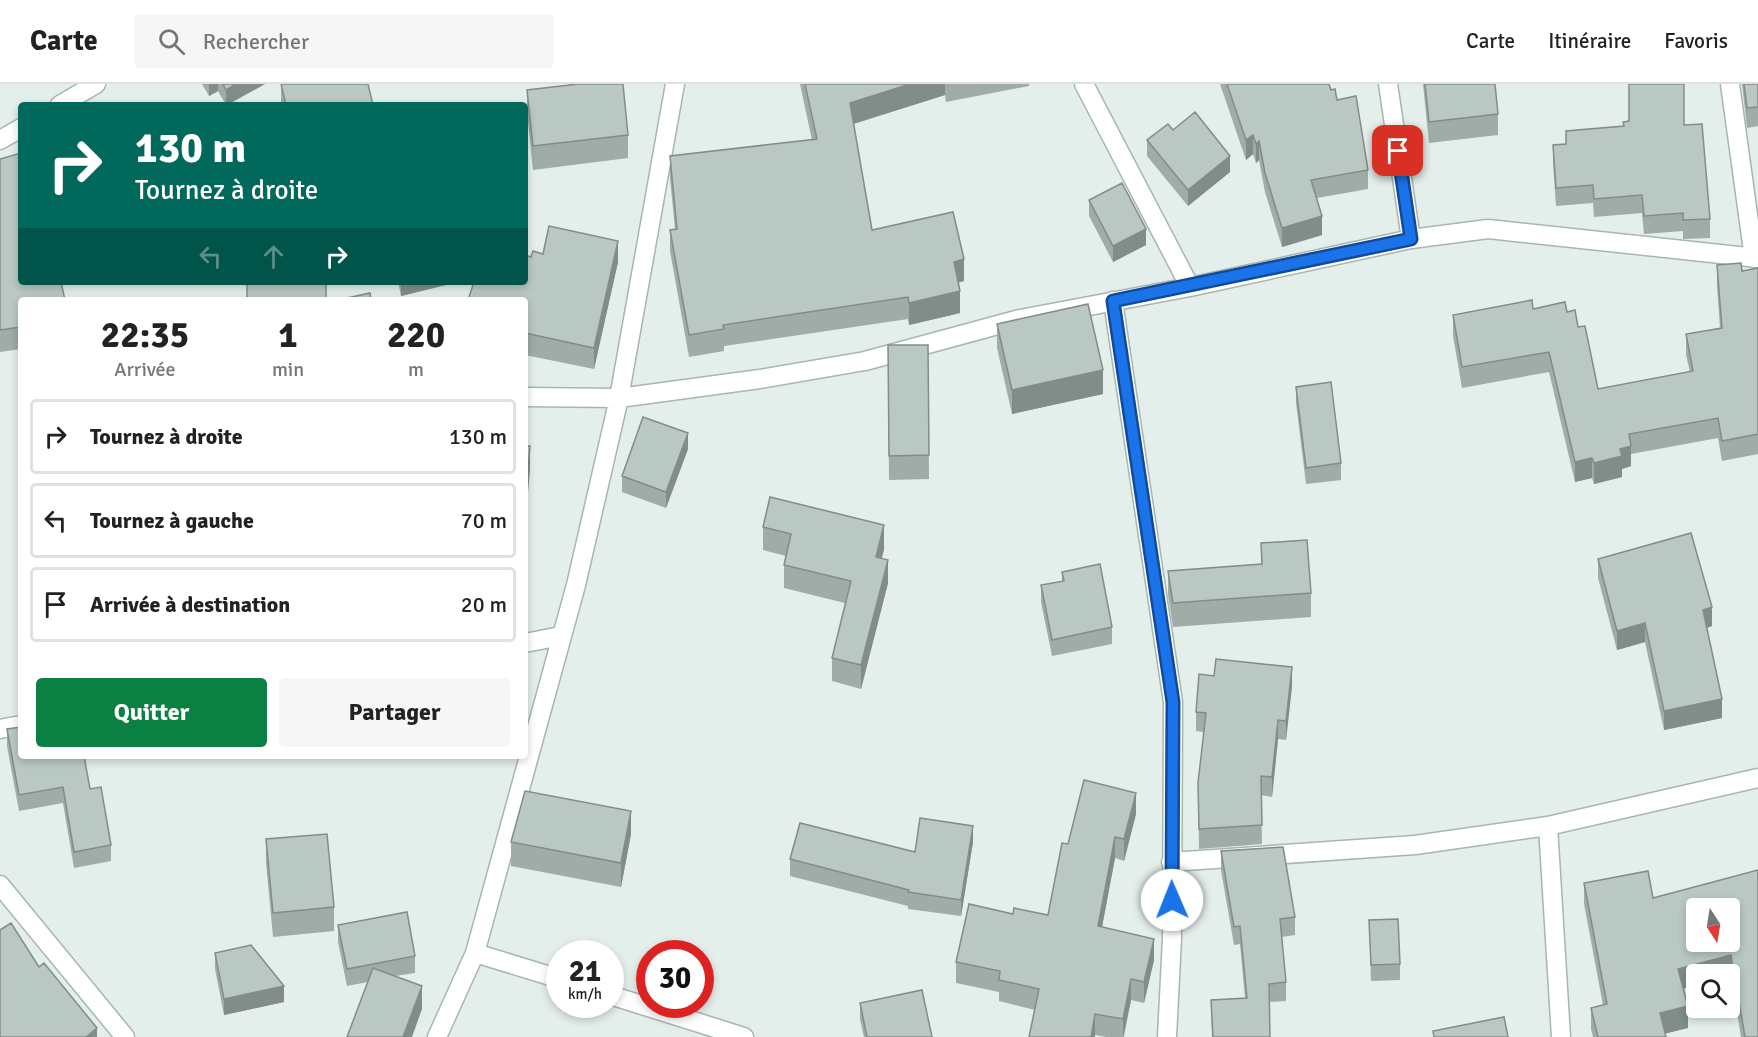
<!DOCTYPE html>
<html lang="fr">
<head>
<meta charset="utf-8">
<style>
	:root { --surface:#fff; --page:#f6f6f6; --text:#222; --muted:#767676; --line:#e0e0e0; --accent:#0b8043 }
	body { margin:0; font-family:Signika,sans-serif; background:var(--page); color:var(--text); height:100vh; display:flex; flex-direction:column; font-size:22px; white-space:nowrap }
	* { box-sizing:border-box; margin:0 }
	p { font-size:20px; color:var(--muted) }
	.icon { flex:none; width:33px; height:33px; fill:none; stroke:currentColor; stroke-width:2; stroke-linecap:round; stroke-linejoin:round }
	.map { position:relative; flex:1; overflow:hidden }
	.details { position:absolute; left:18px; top:213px; width:510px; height:462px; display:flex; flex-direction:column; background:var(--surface); border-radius:6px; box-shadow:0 3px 9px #0003 }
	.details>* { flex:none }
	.top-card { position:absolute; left:18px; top:18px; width:510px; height:183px; border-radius:6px; box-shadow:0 3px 9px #0003; background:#00695c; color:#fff; overflow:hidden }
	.needle { width:39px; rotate:168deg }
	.tools { position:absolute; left:1686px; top:814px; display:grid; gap:12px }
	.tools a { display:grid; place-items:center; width:54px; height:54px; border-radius:6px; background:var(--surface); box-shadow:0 3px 9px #0003; font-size:30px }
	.speed { position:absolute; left:546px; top:856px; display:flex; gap:12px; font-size:30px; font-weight:700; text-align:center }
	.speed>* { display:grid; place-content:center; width:78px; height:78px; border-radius:50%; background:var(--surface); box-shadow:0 3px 9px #0003; line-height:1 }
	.speed small { font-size:15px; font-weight:400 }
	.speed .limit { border:9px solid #d22; background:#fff; color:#111 }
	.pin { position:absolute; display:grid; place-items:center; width:51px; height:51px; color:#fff; margin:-26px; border-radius:12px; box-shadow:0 3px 9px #0006 }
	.me { position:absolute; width:66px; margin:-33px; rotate:359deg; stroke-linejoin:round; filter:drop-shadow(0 0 4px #0008) }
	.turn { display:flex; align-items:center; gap:21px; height:126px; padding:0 18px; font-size:27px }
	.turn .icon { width:78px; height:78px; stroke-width:2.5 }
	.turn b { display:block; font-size:42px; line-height:51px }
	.lanes { display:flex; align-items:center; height:57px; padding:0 18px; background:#0003; justify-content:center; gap:30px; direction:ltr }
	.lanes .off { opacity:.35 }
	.eta { display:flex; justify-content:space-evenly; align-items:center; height:102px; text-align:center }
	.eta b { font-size:36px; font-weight:700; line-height:42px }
	.button { display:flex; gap:12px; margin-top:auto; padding:12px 18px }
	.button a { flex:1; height:69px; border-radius:6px; background:var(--accent); color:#fff; font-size:24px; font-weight:700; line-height:69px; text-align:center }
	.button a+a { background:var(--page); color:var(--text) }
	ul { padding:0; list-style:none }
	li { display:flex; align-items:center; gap:18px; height:75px; margin:0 12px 9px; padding:0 6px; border:3px solid var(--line); border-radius:6px }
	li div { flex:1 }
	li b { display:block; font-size:22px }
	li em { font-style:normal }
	header { display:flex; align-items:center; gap:36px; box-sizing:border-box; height:84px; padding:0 30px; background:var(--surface); border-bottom:2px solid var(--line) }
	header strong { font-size:28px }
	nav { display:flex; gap:33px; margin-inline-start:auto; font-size:21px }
	.search { width:420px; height:54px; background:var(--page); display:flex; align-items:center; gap:15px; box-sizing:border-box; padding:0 21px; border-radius:6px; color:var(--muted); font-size:22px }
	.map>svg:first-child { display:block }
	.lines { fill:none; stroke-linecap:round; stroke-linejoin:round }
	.minor-casing { stroke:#a6b6b2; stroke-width:21 }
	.minor { stroke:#fff; stroke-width:18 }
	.wall { fill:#9faca8 }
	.shaded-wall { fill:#828c88 }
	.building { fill:#b9c8c3; stroke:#828c88; stroke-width:1.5; fill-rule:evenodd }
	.route-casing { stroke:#114b97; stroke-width:15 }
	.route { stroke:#1a73e8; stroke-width:10 }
</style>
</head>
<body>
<header>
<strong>Carte</strong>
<div class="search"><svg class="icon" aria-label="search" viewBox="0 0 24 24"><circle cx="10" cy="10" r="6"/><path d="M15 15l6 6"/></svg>Rechercher</div>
<nav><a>Carte</a><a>Itinéraire</a><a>Favoris</a></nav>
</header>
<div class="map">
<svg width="1758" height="953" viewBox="0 0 1758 953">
	<rect width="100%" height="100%" fill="#e4eeea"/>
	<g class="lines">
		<defs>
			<path id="minor" d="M1084,0l106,203
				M1388,0l23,155
				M1730,0l24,174
				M60,21l36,-21
				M0,56l21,-12
				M1113,217l60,401 -1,236 -5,99
				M525,313l94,1 141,-19 105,-18 155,-42 170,-32 221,-48 77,-10 270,29
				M525,559l36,-7
				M0,645l21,-4
				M1548,742l13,211
				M1171,778l244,-17 133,-19 210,-48
				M0,801l125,152
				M475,869l85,26
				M610,911l134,42
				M437,953l38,-84 101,-368 43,-187 56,-314"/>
		</defs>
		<!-- minor casing -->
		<use href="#minor" class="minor-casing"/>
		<!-- minor -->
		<use href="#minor" class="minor"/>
	</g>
	<!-- wall -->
	<path class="wall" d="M202,0h63l-37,21h-2l-8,-14 -9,5z
		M281,0l92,21h-92z
		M800,0h229v2l-83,16 -1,-7 -92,29 19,106 92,51 -6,1 2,31 -51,12 -1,-6 -184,27v5l-35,6 -19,-106v-21l5,-1 -5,-51v-22l142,-16z
		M1220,0h109l2,6 6,10 31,70v19l-51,9 5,37 -40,12 -17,-55 -6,-32 -3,3 -3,-9 -7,6z
		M1423,0h72l3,30v21l-69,8z
		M1742,0h16v42l-11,2z
		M527,6l101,45v23l-95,12 -6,-57z
		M1684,41l26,94v19l-27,1v-8l-39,3 -2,-21 -48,4 -1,-14 -37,3 -3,-43v-18l13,-1v-13z
		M1173,46l57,42 -42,34 -41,-50v-16z
		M0,75l21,141v49l-21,3z
		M1089,116l57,45 -33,17 -24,-46z
		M543,170l75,8 -24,107 -69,-14v-55l6,-43z
		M1717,181l25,6 16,-3v186l-36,7 -4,-23 -87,16v12l-9,3v8l-28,7 -2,-6 -17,4 -26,-110 -87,16 -9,-52v-21l80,-6 34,3 11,15 20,62 92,-17 -4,-17v-21l34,-6 -3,-42z
		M398,198h60l-57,14z
		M997,240l106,70 -91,20 -15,-66z
		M888,261h40l1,134 -40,1z
		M1296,303l45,76v17l-35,4 -10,-81z
		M688,365l-22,59 -44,-16v-16z
		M763,443l121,22 -2,9 6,25 -27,106 -29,-8v-23l13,-55 -61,-15v-23l2,-9 -23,-6z
		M1261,459l50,50v24l-138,10 -5,-32v-24l93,-7z
		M1598,475l114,67 -5,2 15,90 -58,12 -19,-88 -28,8 -19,-72z
		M1062,488l50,55v17l-60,12 -11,-54v-17l21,-4z
		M1292,602l-6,54 -8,-1 -6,58 -11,-2 1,49 -63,5 -1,-66 6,-51 -8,-1v-19z
		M7,645l83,60 21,56v16l-37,7 -11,-65 -44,8 -12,-65z
		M1136,730l-12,47 -9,-3 -13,69 52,33 -10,43 -13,-3 -7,37h-18l-11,-2 -60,-25 -36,-9v-9l-43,-9v-21l57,-48 35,1 20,-71z
		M631,750l-10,53 -110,-21v-24z
		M266,755l68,68v24l-61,6 -7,-74z
		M973,758l-12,74 -53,-7v-3l-118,-30v-17l125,-7z
		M1221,767l74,66v18l-13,2 4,45v19l-17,1 1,35h-58l-1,-37 34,-2 -5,-54 -6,1 -13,-75z
		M1758,786v167h-17l-10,-61 -35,-1v10l-13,4 5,39 -23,5 1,4h-73l-2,-8v-21l12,-3 -19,-101v-21l69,15z
		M1369,836l31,44v16l-29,1z
		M338,841l77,31v17l-20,3 27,33 -54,-27 -21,4 -9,-44z
		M215,869l69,49 -60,13 -9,-46z
		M860,919l72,34h-68l-4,-18z"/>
	<!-- shaded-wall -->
	<path class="shaded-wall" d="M209,0h9v7l-9,5z
		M236,0h29l-39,21v-15z
		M910,0h35v11l-95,30v-22z
		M1253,51v19l-7,6v-20z
		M1259,57v19l-3,3v-19z
		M1230,72v16l-42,34v-16z
		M1322,132v19l-40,12v-19z
		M1146,145v16l-33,17v-16z
		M618,157v21l-24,107v-21z
		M964,175v22l-10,3v-22z
		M401,198h57l-57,14z
		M960,207v22l-51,12v-22z
		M1103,286v24l-91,20v-24z
		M688,349v16l-22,59v-16z
		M530,362v24l-5,56v-24z
		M1631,362v20l-9,3v8l-28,7v-21l26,-14z
		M1592,374v20l-17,4v-20z
		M884,441v24l-8,32v-24z
		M888,476v23l-27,106v-24z
		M1712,523v19l-9,3v-19z
		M1645,539v19l-28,8v-19z
		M1292,583v19l-6,54v-19z
		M1722,615v19l-58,12v-19z
		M1278,636v19l-6,58v-20z
		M1136,709v21l-12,47v-22z
		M631,727v23l-10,53v-24z
		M973,742v16l-12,74v-16z
		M1115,753v21l-17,90v-22z
		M1154,855v21l-10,43v-21z
		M1731,871v21h-1v-1h-34v10l-18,5v-21z
		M1131,895v21l-8,37v-18z
		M284,902v16l-60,13v-16z
		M422,902v23l-10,28h-9z
		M1688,922v22l-28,7v-22z
		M1095,930v23h-4z
		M97,944v9h-11z"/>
	<!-- building -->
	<path class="building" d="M223,0h13l-10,6z
		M281,0h87l5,21h-87z
		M578,0h45l5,51 -95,11 -6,-56z
		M805,0h105l-60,19 22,127 81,-18 11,47 -10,3 6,29 -51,12 -1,-6 -185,28 1,4 -35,6 -19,-105 7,-1 -7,-73 147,-17z
		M1227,0h102l2,6 4,-1 2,11 19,-4 12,74 -57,10 11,36 -40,12 -17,-55 -6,-32 -3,3 -3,-9 -7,5z
		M1425,0h70l3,30 -69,8z
		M1629,0h55v41l18,-1 8,95 -27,1v-7l-39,3 -2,-21 -48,4 -1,-14 -37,3 -3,-43 13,-1v-13l58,-5 -1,-4 6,-1z
		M1744,0h14v23l-11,1z
		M1195,28l35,44 -42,34 -41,-50 21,-16 5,6z
		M21,69v129h40l4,18h-44v27l-21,3v-171z
		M1122,99l24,46 -33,17 -24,-46z
		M549,142l69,15 -24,107 -69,-15v-33h-57l6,-18h51v-27l6,2 2,-6 10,3z
		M1741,179l1,8 16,-3v166l-36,7 -4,-23 -89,16 2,12 -11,3 2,7 -28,7 -2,-5 -17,4 -26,-110 -87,15 -9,-52 79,-15 1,9 32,-7 2,10 8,-2 3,17 7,-1 13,63 95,-18 -7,-37 36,-6 -5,-63z
		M247,198h79v18h-79z
		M370,209l1,7h-33z
		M1088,220l15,66 -91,20 -15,-66z
		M888,261h40l1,110 -40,1z
		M1331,298l10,81 -35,5 -10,-81z
		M643,333l45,16 -22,59 -44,-16z
		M525,362h5l-5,56z
		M770,413l114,28 -8,32 12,3 -27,105 -29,-7 19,-77 -67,-16 7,-31 -28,-7z
		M1691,449l21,74 -9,3 19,89 -58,12 -19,-88 -28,8 -19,-72z
		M1307,456l4,53 -138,10 -5,-32 94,-7 -1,-21z
		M1100,480l12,63 -60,13 -11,-55 23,-4 -2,-9z
		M1216,575l76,8 -6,54 -8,-1 -6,57 -11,-1 1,49 -63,4 -1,-46 8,-70 -10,-1 3,-38 15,2z
		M21,643v29h63l6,33 11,-2 10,58 -37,7 -11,-65 -44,8 -12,-66z
		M1084,696l52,13 -12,46 -9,-2 -17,89 56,13 -10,43 -13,-3 -8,40 -28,-5 -4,23h-62l10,-48 -40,-9 1,-9 -44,-9 13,-58 44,10 1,-6 34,7 14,-72 6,1z
		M525,707l106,20 -10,52 -110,-21z
		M920,734l53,8 -12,74 -53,-8 1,-2 -119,-31 10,-36 115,29z
		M327,750l7,73 -61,6 -7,-74z
		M1283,763l12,70 -15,2 6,63 -17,2 1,53h-57l-2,-37 36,-2 -7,-72 -6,1 -13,-76z
		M1758,786v167h-13l-14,-82 -53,14 10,37 -28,7 6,24h-68l-7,-29 16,-4 -23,-121 64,-12 5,27zM1696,825h34v33h-34z
		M407,828l8,44 -68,13 -9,-44z
		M1398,835l2,45 -29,1 -2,-45z
		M11,839l28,44 5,-4 53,65 -11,9h-86v-107z
		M251,861l33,41 -60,13 -9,-46z
		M373,884l49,18 -19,51h-56z
		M922,906l10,47h-65l-7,-34z
		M1504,933l4,20h-74l-1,-6z"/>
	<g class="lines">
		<defs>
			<path id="route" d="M1172,816l1,-198 -60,-401 298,-62 -13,-88"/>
		</defs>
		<!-- route casing -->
		<use href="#route" class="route-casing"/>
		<!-- route -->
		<use href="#route" class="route"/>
	</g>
</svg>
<div class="tools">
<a><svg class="needle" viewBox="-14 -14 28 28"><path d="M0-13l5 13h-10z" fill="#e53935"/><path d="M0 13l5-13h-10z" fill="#767676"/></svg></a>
<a><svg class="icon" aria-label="search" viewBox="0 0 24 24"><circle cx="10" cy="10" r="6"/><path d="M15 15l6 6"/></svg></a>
</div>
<div class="speed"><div>21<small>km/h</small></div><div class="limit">30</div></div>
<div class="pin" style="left:1398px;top:67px;background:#d93025"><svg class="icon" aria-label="arrive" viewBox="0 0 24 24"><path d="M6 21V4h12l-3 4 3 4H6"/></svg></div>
<svg class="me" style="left:1172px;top:816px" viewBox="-20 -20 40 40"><circle r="19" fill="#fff"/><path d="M0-13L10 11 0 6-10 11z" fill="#1a73e8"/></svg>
<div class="top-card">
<div class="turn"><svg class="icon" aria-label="right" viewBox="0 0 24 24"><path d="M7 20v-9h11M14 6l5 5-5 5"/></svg><div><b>130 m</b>Tournez à droite</div></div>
<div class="lanes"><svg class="icon off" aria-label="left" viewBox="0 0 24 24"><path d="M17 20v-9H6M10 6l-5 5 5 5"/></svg><svg class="icon off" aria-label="ahead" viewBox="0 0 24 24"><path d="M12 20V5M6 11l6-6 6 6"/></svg><svg class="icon" aria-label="right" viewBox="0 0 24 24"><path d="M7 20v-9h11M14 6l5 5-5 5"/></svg></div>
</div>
<section class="details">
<div class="eta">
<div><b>22:35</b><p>Arrivée</p></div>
<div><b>1</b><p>min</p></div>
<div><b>220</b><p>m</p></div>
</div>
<ul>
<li><svg class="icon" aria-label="right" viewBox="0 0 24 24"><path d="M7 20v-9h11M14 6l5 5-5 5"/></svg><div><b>Tournez à droite</b></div><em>130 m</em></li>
<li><svg class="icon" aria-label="left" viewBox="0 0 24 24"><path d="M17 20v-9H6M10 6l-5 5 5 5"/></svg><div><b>Tournez à gauche</b></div><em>70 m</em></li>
<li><svg class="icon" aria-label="arrive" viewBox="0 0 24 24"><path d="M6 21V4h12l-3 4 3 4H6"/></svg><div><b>Arrivée à destination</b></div><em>20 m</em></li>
</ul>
<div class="button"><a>Quitter</a><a>Partager</a></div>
</section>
</div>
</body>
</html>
